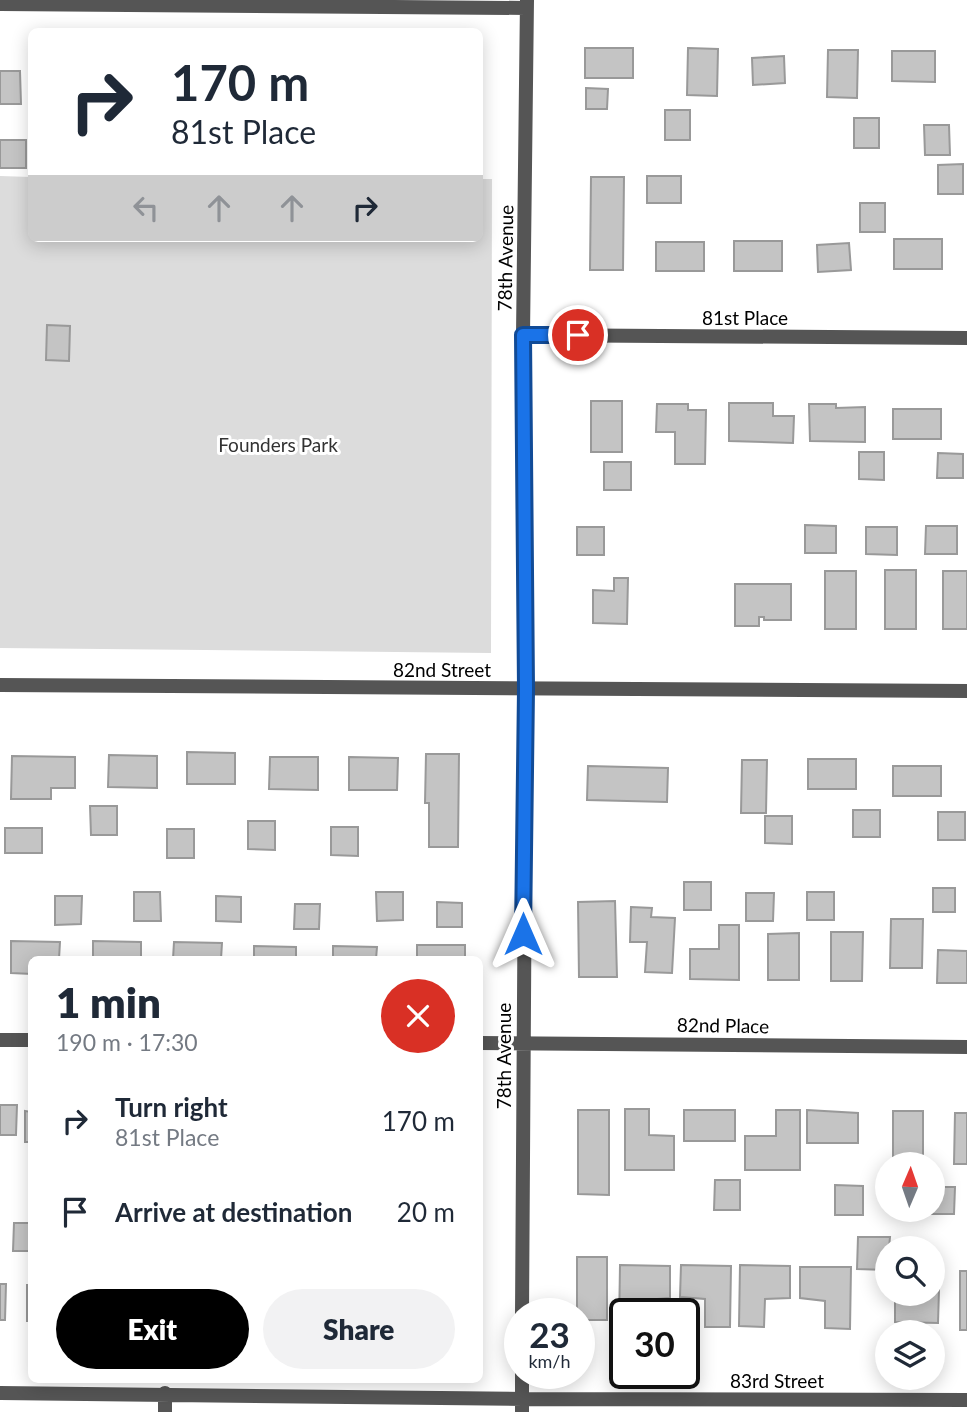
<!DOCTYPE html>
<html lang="en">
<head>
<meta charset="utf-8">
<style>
	:root { --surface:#fff; --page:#f2f2f3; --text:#1f2937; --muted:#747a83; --accent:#000 }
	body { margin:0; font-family:Lato,sans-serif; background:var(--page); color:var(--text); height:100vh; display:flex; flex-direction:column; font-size:26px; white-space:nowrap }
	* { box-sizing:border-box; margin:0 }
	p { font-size:23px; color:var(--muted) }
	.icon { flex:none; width:38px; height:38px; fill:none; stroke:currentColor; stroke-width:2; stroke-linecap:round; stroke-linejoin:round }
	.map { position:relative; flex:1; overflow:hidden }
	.details { position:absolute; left:28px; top:956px; width:455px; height:427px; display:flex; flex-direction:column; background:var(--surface); border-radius:10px; box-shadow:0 4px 18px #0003 }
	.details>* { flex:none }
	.hud { position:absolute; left:28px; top:28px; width:455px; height:214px; border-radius:10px; box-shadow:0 4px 18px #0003; background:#fff; color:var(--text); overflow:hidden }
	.needle { width:46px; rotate:2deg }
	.controls { position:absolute; left:875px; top:1152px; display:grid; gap:14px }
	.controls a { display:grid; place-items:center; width:70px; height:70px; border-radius:50%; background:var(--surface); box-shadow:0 4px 18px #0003; font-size:35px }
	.speed { position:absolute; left:504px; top:1298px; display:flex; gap:14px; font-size:35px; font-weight:700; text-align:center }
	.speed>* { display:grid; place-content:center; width:91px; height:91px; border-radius:50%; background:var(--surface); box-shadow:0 4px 18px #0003; line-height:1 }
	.speed small { font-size:18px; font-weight:400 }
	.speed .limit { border:4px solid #111; border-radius:10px; background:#fff; color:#111 }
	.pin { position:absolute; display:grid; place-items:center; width:60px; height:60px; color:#fff; margin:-30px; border:4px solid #fff; border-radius:50%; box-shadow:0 2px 7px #0007 }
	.me { position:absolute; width:77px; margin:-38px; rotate:0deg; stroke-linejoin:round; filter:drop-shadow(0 0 5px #0008) }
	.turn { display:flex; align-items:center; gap:24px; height:147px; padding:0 28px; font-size:32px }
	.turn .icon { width:91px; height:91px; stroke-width:2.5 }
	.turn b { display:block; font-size:49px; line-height:60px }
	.lanes { display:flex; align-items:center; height:66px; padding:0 28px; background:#0003; justify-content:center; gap:35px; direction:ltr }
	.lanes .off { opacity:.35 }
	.round { display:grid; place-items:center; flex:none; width:74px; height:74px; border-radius:37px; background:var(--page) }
	.summary { display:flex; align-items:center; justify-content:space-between; height:119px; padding:0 28px }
	h1 { font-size:42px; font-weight:800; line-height:52px }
	.primary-button { display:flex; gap:14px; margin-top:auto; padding:14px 28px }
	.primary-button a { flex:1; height:80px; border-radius:42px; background:var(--accent); color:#fff; font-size:28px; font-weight:800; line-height:80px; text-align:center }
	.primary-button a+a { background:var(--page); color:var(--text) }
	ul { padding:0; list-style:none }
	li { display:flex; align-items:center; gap:21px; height:91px; padding:0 28px }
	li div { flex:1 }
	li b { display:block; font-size:26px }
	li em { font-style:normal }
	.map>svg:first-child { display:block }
	.green { fill:#dcdcdc }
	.building { fill:#c4c4c4; stroke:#999; stroke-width:2 }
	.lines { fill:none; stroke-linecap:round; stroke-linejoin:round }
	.street { stroke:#555; stroke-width:14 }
	.route-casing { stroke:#114b97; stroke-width:18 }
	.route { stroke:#1a73e8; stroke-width:12 }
	.labels { text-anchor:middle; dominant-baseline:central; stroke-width:6; stroke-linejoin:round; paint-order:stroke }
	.street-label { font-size:19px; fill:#000; stroke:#fff }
	.park-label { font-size:19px; fill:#333; stroke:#fff }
</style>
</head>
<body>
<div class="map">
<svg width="967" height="1412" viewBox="0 0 967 1412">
	<rect width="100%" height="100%" fill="#fff"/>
	<!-- green -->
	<path class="green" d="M0,176l31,1 1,61h448v-59h12l-1,474 -491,-5z"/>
	<!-- building -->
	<path class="building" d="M585,48h48v30h-48z
		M688,48l30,1 -1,47 -30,-1z
		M828,50h30l-1,48 -30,-1z
		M892,51h43v31l-43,-1z
		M784,56l1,27 -32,2 -1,-27z
		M0,71h20l1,33h-21z
		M586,88l22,1 -1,20h-21z
		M665,110h25v30h-25z
		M854,118h25v30h-25z
		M924,125h25l1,30h-25z
		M0,140h26v28h-26z
		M963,164v30h-25v-29z
		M647,176h34v27h-34z
		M591,177h33l-1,93h-33z
		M860,203h25v29h-25z
		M894,239h48v30h-48z
		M734,241h48v30h-48z
		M656,242h48v29h-48z
		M849,243l2,27 -33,2 -1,-27z
		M47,325l23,1 -1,35 -23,-1z
		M591,401h31v51h-31z
		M729,403h44v13h21l-1,27 -64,-2z
		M657,404h31v6h18l-1,54h-30v-32h-19z
		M809,404h27v4l29,-1v35l-55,-1z
		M893,409h48v30h-48z
		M859,452h25v28l-25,-1z
		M938,453l25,1v24h-26z
		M604,462h27v28h-27z
		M805,525l31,1v27h-31z
		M926,526h31v28h-32z
		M577,527h27v28h-27z
		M866,527h31v28l-31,-1z
		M885,570h31v59h-31z
		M825,571h31v58h-31z
		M943,571h24v58h-24z
		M614,578h14l-1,46 -34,-1v-33l21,1z
		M735,584h56v36h-27v-3h-5v9h-24z
		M187,752l48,1v31h-48z
		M426,754h33l-1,93h-29v-44h-4z
		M109,755l48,1v32l-49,-1z
		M12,756l63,1v31h-24v11h-40z
		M270,757h48v33l-49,-1z
		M349,757l49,1 -1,32h-48z
		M808,759h48v30h-48z
		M742,760h25l-1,53h-25z
		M588,766l80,2 -1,34 -80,-2z
		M893,766h48v30h-48z
		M90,806h27v29h-26z
		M853,810h27v27h-27z
		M938,812h27v28h-27z
		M765,816h27v28l-27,-1z
		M248,821h27v29l-27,-1z
		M331,827h27v29l-27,-1z
		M5,828h37v25h-37z
		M167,829h27v29h-27z
		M684,882h27v28h-27z
		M933,888h22v24h-22z
		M134,892h26l1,29h-27z
		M376,892h27v28l-26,1z
		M807,892h27v28h-27z
		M746,893h28l-1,28h-27z
		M55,896h27l-1,28 -26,1z
		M216,896l25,1v25l-25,-1z
		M615,901l2,76h-38l-1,-75z
		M437,902l25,1v24h-25z
		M295,904h25l-1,25h-25z
		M631,907l21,1 -1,9 24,1 -3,55 -27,-1 2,-30h-17z
		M891,919h32l-1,49h-32z
		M719,925h20v55l-49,-1v-30h29z
		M831,932h32l-1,49h-31z
		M799,933v47h-31v-46z
		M11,941l49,1 -1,17h-27v15l-21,-1z
		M93,941l48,1v17h-48z
		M174,942l48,1 -1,16h-48z
		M417,945h48v14h-48z
		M254,946l42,1v12h-42z
		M333,946l44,1 -1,12h-43z
		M938,950l29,1v32h-30z
		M0,1105h17l-1,30h-16z
		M625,1109h24v26l25,1v34h-49z
		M578,1110h31v85l-31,-1z
		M684,1110h51v31h-51z
		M776,1110h24v60h-55v-34h31z
		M807,1110l51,3v30h-51z
		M25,1111l7,1v30h-7z
		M893,1111h30v52l-30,-1z
		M955,1113h12v51h-13z
		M715,1180h25v30h-26z
		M835,1185l28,1v29h-28z
		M933,1187h22l-1,27h-24v-5h3z
		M14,1223h18v28h-19z
		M858,1237h32l-3,33 -30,-1z
		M577,1257h30v63h-28v-6h-2z
		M620,1265l50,1v32l-25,2 -1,14h-19v13h-6z
		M681,1265l50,1 -1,61h-25v-28l-25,-2z
		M740,1265l50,1v32l-25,1 -1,28 -25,-1z
		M800,1267h51l-1,62 -25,-1v-27l-25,-3z
		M960,1271h7v59h-7z
		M0,1284h6l-1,36h-5z
		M27,1285h5v36h-5z
		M933,1290h6l-1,33 -43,-1v-29h38z"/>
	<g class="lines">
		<!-- street -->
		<path class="street" d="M0,4l526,4
			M523,335l444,3
			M0,685l967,6
			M0,1040h32
			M480,1043l487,4
			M522,1314l4,-625 -3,-354 4,-335
			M0,1393l522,6 445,1
			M165,1412v-19
			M522,1412v-38"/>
	</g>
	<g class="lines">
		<defs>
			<path id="route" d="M523,934l3,-245 -3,-354h55"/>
		</defs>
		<!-- route casing -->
		<use href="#route" class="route-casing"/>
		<!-- route -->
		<use href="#route" class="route"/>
	</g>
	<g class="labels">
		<!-- street labels -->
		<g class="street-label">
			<text transform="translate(505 258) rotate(-89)">78th Avenue</text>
			<text x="745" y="317">81st Place</text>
			<text x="442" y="669">82nd Street</text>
			<text transform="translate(723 1025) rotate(1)">82nd Place</text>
			<text transform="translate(503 1056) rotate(-90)">78th Avenue</text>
			<text x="777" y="1380">83rd Street</text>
		</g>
		<!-- park labels -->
		<g class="park-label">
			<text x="278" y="444">Founders Park</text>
		</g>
	</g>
</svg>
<div class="controls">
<a><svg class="needle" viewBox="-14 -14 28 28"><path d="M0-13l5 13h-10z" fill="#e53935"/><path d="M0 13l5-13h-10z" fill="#747a83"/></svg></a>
<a><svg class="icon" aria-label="search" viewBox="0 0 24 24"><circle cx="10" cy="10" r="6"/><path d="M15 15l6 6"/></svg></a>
<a><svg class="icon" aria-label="layers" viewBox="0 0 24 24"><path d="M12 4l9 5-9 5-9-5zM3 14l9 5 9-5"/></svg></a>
</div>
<div class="speed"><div>23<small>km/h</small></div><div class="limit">30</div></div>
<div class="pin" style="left:578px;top:335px;background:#d93025"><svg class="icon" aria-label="arrive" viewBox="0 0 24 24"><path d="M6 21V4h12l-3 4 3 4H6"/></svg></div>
<svg class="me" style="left:523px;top:934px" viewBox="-20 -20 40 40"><path d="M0-17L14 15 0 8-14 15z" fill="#1a73e8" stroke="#fff" stroke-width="4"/></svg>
<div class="hud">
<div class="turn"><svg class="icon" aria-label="right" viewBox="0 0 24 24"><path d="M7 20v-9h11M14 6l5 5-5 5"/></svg><div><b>170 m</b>81st Place</div></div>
<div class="lanes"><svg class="icon off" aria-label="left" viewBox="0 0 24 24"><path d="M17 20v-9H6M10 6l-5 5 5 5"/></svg><svg class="icon off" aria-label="ahead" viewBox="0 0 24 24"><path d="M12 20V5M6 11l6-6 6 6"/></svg><svg class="icon off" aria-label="ahead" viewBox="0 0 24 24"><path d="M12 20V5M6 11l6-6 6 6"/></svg><svg class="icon" aria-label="right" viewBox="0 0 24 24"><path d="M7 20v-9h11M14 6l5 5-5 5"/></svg></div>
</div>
<section class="details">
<div class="summary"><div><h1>1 min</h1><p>190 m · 17:30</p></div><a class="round" style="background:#d93025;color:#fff"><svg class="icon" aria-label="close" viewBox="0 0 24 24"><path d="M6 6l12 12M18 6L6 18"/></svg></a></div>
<ul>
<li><svg class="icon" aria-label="right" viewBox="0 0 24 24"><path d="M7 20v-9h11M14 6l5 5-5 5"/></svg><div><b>Turn right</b><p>81st Place</p></div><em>170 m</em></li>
<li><svg class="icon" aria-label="arrive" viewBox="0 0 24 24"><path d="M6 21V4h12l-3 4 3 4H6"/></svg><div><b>Arrive at destination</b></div><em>20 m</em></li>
</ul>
<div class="primary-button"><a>Exit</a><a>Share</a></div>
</section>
</div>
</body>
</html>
